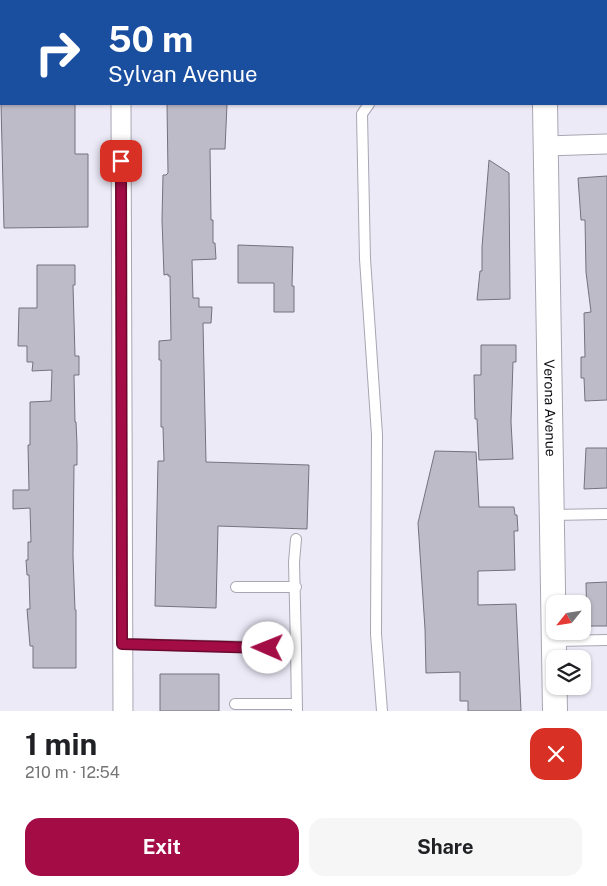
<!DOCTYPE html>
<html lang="en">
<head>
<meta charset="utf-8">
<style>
	:root { --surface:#fff; --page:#f6f6f6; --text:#202124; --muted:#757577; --accent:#a40c46 }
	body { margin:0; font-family:"Public Sans",sans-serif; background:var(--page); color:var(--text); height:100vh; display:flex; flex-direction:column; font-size:19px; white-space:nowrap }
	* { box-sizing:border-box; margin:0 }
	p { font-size:16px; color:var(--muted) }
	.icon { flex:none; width:28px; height:28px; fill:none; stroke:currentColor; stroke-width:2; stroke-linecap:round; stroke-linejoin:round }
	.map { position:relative; height:711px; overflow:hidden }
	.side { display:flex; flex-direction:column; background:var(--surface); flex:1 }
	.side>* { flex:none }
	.banner { position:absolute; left:0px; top:0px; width:608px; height:105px; box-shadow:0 1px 4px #0004; background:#1a4fa0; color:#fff; overflow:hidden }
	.needle { width:32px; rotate:240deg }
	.buttons { position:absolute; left:546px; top:595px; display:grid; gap:10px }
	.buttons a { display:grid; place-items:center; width:45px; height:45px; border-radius:10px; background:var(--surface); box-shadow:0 1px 4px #0004; font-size:25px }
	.pin { position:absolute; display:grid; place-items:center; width:42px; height:42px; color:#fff; margin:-21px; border-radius:10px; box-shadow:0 2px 8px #0006 }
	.me { position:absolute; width:55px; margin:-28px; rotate:271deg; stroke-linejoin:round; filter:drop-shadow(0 0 4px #0008) }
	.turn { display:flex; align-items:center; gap:18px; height:105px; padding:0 25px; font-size:22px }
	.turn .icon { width:65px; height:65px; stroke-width:2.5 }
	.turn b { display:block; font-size:35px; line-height:42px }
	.round { display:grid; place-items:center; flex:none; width:52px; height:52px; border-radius:15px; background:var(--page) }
	.overview { display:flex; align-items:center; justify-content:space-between; height:85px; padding:0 25px }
	h1 { font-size:30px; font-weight:700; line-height:38px }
	.primary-button { display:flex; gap:10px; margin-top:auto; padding:10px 25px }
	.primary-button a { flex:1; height:58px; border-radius:15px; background:var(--accent); color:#fff; font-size:20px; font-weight:700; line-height:58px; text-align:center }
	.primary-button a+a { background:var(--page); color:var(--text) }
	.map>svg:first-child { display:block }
	.building { fill:#bebbc9; stroke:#75727e }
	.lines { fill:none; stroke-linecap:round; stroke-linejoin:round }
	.service-casing { stroke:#a9a6b3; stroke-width:12 }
	.minor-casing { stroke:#a9a6b3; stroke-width:21 }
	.tertiary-casing { stroke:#a9a6b3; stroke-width:26 }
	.service { stroke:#fff; stroke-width:10 }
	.minor { stroke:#fff; stroke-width:19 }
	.tertiary { stroke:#fff; stroke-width:24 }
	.route-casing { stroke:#6b082e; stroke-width:12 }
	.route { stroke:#a40c46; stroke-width:9 }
	.labels { text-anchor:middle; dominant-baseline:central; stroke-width:4; stroke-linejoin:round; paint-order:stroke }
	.street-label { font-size:14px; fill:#0f0e13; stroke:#fff }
</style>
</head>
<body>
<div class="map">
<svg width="607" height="711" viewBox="0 0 607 711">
	<rect width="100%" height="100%" fill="#edeaf8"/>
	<!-- building -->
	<path class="building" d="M1,104h74v50h13v73l-84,1z
		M167,104h60l-2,45h-15l1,71h2v23h2l1,16 -24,1 1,38h6v9h13l-1,16h-8l3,139 103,3 -2,64 -89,-3 -2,82 -61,-2 3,-145h6l-1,-34h-2v-67h-2v-19l12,-1 -1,-64h-2v-2l-4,1 -2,-55 1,-45h3l2,-2z
		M489,160l20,13 1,126 -33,1 3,-29h2v-24z
		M607,176v224l-22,1 -1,-23h-3v-21h4l-1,-44 7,-1 -5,-40 -1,-52h-4l-3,-42z
		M238,245l55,2 -1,39h2v26h-20v-29h-36z
		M37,265h38v20h-2l2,71h4v19h-5l1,47h1l1,22v21h-3l-1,91 2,54h1v58h-43v-22h-3l-3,-37h3l-1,-34h-2l-1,-15h2v-18h3l-1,-34 -17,1v-19h16l-1,-45h2v-43l21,-1 1,-31 -20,1 1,-9h-6v-16h-9l1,-38h18z
		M481,345h35v17h-3l-2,60 2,37 -34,1 -2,-41h-2l-1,-44h7z
		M586,448h21v40l-23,1z
		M435,451l41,1 3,55h35l1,8h2l1,16h-4l1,39 -37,1v34l38,-1 5,107h-53v-10h-8v-29l-34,1 -1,-44 -7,-106z
		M607,582v44h-20l-1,-43z
		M160,674h59v37h-59z"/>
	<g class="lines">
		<defs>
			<path id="service" d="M430,0v1
				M0,76h1
				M369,104l-7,10 3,145 12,176 -1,199 6,77
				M552,515l55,-1
				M236,587h60
				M554,641l53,-1
				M122,644l174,4 -2,-86 2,-23
				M296,648l1,63
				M235,704h61"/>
			<path id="minor" d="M120,0v1
				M121,104l2,607
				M546,146l61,-2"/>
			<g id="tertiary">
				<path d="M544,0v1"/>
				<path id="s1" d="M545,104l10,607"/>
			</g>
		</defs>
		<!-- service casing -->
		<use href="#service" class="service-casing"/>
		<!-- minor casing -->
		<use href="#minor" class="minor-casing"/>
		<!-- tertiary casing -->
		<use href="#tertiary" class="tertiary-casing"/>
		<!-- service -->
		<use href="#service" class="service"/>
		<!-- minor -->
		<use href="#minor" class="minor"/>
		<!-- tertiary -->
		<use href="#tertiary" class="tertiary"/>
	</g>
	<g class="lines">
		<defs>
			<path id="route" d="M121,161l1,483 146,4"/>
		</defs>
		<!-- route casing -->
		<use href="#route" class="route-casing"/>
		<!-- route -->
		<use href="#route" class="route"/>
	</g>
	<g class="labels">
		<!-- street labels -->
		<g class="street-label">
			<text stroke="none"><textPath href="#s1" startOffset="304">Verona Avenue</textPath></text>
		</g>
	</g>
</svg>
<div class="buttons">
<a><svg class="needle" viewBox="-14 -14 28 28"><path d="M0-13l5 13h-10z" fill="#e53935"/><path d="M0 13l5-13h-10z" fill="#757577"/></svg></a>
<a><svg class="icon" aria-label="layers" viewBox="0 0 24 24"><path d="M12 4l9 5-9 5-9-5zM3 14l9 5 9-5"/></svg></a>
</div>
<div class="pin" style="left:121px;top:161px;background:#d93025"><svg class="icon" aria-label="arrive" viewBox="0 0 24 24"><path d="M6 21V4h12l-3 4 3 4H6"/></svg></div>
<svg class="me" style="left:268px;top:648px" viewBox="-20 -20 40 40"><circle r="19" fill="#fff"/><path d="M0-13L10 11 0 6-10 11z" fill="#a40c46"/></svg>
<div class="banner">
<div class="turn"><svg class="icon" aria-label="right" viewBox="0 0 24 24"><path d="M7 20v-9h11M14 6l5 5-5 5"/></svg><div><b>50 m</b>Sylvan Avenue</div></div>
</div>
</div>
<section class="side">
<div class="overview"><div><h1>1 min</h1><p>210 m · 12:54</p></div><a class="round" style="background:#d93025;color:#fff"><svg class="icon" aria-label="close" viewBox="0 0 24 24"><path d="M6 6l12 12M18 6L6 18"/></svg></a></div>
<div class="primary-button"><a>Exit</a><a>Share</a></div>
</section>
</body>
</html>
